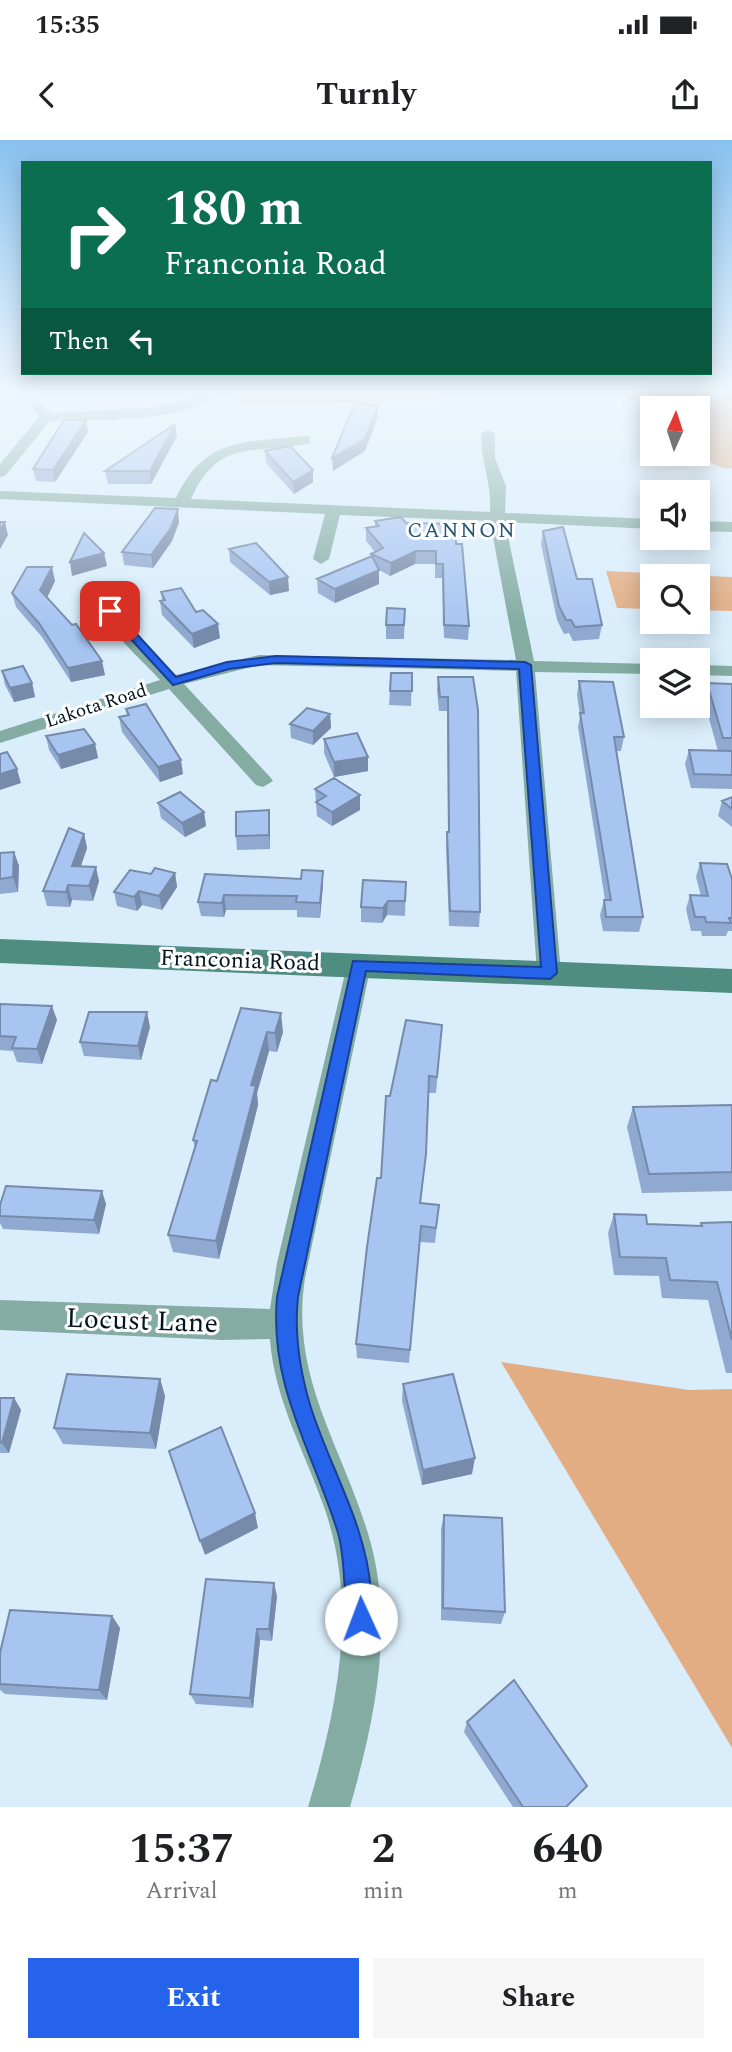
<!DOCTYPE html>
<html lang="en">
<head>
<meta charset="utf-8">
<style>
	:root { --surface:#fff; --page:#f6f6f6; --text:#202124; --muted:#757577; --accent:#2563eb }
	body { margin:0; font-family:Spectral,serif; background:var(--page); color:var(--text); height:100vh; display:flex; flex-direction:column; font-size:26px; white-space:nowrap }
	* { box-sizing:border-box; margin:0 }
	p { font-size:23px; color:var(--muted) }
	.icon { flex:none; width:38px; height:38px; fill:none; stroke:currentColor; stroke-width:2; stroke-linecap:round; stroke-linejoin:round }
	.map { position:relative; height:1667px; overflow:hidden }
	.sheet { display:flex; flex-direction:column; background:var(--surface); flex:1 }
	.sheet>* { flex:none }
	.banner { position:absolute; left:21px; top:21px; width:691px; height:214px; border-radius:0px; box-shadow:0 4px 18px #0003; background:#0b6e4f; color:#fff; overflow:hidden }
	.needle { width:46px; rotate:3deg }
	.fabs { position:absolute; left:640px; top:256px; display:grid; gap:14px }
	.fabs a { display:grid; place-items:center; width:70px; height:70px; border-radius:0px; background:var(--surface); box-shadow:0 4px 18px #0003; font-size:35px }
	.pin { position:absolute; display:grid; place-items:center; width:60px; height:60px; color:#fff; margin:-30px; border-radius:14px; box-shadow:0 4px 10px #0006 }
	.me { position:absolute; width:77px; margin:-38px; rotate:358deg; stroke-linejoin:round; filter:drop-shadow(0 0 5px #0008) }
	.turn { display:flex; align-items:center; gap:24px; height:147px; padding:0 28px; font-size:32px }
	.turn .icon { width:91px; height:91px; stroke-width:2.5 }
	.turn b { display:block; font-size:49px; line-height:60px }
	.then { display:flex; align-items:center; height:66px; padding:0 28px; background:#0003; gap:14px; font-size:26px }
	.eta { display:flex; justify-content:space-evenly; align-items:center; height:119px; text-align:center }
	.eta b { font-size:42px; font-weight:700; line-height:49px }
	.action { display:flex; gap:14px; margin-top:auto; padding:14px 28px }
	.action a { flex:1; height:80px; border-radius:0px; background:var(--accent); color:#fff; font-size:28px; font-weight:700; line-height:80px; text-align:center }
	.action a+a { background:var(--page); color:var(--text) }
	.status { display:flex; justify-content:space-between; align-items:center; height:49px; padding:0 35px; background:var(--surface); direction:ltr }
	.status svg { height:19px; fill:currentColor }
	header { display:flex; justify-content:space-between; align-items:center; height:91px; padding:0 28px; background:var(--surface); font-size:32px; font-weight:700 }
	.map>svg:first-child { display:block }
	.green { fill:#e3ad83 }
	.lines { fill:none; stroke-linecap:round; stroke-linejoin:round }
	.minor { fill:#84aca3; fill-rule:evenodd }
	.secondary { fill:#4f8d80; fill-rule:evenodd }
	.wall { fill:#90a9d0 }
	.shaded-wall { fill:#768aa9 }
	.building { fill:#a8c5f2; stroke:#768aa9; stroke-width:2 }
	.route { fill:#2563eb; stroke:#184099; stroke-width:2 }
	.labels { text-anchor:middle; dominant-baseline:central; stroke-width:6; stroke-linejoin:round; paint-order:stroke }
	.far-street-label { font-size:19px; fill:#021420; stroke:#fff }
	.far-neighbourhood-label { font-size:21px; letter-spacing:2px; fill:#275674; stroke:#fff }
	.street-label { font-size:23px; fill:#021420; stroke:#fff }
	.near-street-label { font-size:28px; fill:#021420; stroke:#fff }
</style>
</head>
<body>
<div class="status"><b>15:35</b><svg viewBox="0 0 49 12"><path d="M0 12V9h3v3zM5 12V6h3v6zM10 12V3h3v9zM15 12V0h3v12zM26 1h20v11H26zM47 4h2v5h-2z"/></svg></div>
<header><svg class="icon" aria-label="back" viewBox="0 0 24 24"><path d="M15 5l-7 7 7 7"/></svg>Turnly<svg class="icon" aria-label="share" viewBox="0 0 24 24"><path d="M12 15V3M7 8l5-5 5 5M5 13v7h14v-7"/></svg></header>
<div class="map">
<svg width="732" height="1667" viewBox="0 0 732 1667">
	<rect width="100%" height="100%" fill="#d9edfb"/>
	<!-- green -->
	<path class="green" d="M237,252h199l6,9 -197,4 -15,-9z
		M622,252h110v76l-7,1 -36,-16h9v-45h-45v10z
		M606,431l126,6v34l-34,-1v-34h-45v33l-36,-1z
		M501,1222l188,28 43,-1v359z"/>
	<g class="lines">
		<!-- minor -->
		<path class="minor" d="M7,252c21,-1 30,4 43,21l107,-6 48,-15h15c-32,32 -126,27 -170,29l-45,55 -5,1v-13l39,-47 -9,-14z
			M488,290l7,4v24l11,28 -1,27 148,6v10l-148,-7 29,139 119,3v10l-118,-2 26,301 -3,6 -9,3 -9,-3 -3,-6 -21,-302 -257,-6 -75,19 86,93 3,4 -10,6 -7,-2 -87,-96 -169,54v-12l160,-51c-20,-23 -65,-56 -56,-88l8,-5 8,5c-7,31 36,62 56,83l83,-20 257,5 -26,-139 -150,-6 -11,44 -8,5 -8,-5 12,-45 -325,-15v-8l176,7c29,-62 68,-55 129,-62l5,1v6c-56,13 -91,-7 -119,56l299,13c2,-31 -9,-47 -9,-78z
			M698,381l34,1v10l-34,-1z
			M698,525l34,1v10l-34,-1z
			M359,816l9,3 3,6 -66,313c-16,102 41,173 66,266 23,87 3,179 -21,263h-42c29,-97 51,-201 16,-300 -19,-55 -50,-108 -54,-168l-48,1 -222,-10v-30l270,9 7,-46 70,-298 3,-6z"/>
		<!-- secondary -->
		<path class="secondary" d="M0,799l732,30v24l-732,-30z"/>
	</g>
	<!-- wall -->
	<path class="wall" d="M86,280l2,12 -33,50 -19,-1 -3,-12z
		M177,296l-26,48h-43l-3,-13z
		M265,311l48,19v12l-19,12 -28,-31z
		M375,381l31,2 50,21 13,82 -1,14 -24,-2 -2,-60h-7v-14h-20l-25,12 -11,-6v14l-44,19 -17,-10 -1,-14 54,-23v-2l4,-2 -9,-11v-13l9,-2z
		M179,382l-7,19 -19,27 -29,-3 -2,-13z
		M543,391l34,48 25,46 -3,14 -26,2 -4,-8 -5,1 -7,-14 -16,-76z
		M229,409l60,42 -19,4 -40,-33z
		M55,441l-8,16 58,78 -34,7 -29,-45 -26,-30 -4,-14z
		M161,452l35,20 24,26 -26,10 -32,-33 -2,-14h2z
		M405,469l-1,30h-18v-14z
		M2,531l30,12 3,14 -21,5 -9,-17z
		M412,533l-1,33 -22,-1 1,-14z
		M438,537h35l7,235 -1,15 -30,-1 -3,-79 1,-15h1l-1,-121h-8l-2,-20z
		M579,541l45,56 -3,14h-4l26,166 -4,15 -36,-1 -3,-16 4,-15h1l-27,-173 2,-11 -3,-21z
		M707,543l25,1v105l-41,-1 -6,-24 4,-14 29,1 -15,-54z
		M126,569l57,65 -23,8 -38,-50 -3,-15 8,-1z
		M330,574l1,14 -18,17 -22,-7 -1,-14z
		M46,596l49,8 3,14 -37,11 -12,-19z
		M324,599l44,18v14l-34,6 -10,-24z
		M315,649l45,6v15l-28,16 -15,-10z
		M732,657v30l-14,-11 4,-15z
		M158,663l46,9 2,14 -21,11 -24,-19z
		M270,685v24l-33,1 -1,-14z
		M84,694l3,14 -6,18 18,15 -6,20 -21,-1 -2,7 -23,-1 -4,-15z
		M14,712l5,14 -1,26 -18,2v-41z
		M700,723l32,16v52h-4l-2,5h-24l-1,-5h-10l-5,-22 4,-14 11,1 -5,-19z
		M175,733l2,14 -15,23 -20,-5 -5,6 -20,-5 -3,-14 37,-18z
		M205,734l118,11 -3,33 -23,-1v-7h-71l-2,7 -23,-1 -3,-14z
		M406,742l-1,34 -18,-1 -5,8 -21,-1v-15z
		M0,864l57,16 -15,44 -25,-2 -4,-11 -13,-1z
		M241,868l42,24 -6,20 -8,-1 -12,42 1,12 -39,154 -46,-7 -5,-17 27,-87 -2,-8 24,-59z
		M442,885l-6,68h-7l-3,61 -5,49 18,2 -4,38 -15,-1 -11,121 -52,-5 -1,-14 25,-166 9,-82z
		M150,887l-9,33 -57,-4 -4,-14z
		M732,965v86l-90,2 -15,-66 6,-20z
		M106,1064l-7,30 -96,-5 -3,-6v-18z
		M614,1074l33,10 53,2 1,-3 31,-1v151h-6l-18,-73 -46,-2 -3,-22 -45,-1 -6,-42z
		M160,1239l5,17 -9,53 -93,-5 -9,-16z
		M403,1244l69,90 -50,11 -20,-84z
		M0,1258h14l7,12 -12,43h-9z
		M444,1375l61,97 -4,12 -60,-4v-91z
		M277,1456l-5,45 -12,-1 -7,68 -57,-4 -6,-10z
		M112,1476l8,12 -13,72 -102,-6 -5,-4v-37z
		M467,1582l99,85h-53l-49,-75z"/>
	<!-- shaded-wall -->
	<path class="shaded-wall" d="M378,265v12l-13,34 -32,20 -1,-13z
		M86,280l2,12 -33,50 -2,-12z
		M175,284l2,12 -26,48 -1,-13z
		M313,330v12l-19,12 -1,-12z
		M178,369l1,13 -7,19 -19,27 -2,-13z
		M5,382l3,13 -8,14v-18z
		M416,411l-1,13 -25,12 1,-13z
		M104,413l3,13 -35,10 -2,-14z
		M52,427l3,14 -11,23 -4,-14z
		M379,430v14l-44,19v-14z
		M288,437l1,14 -19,4 -1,-13z
		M218,484l2,14 -26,10 -2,-14z
		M102,521l3,14 -34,7 -3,-14z
		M32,543l3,14 -21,5 -4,-14z
		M330,574l1,14 -18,17v-14z
		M95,604l3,14 -37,11 -3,-14z
		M368,617v14l-34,6v-15z
		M181,620l2,14 -23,8 -2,-15z
		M17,629l4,14 -21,7v-16z
		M360,655v15l-28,16v-14z
		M269,670l1,15v24l-1,-14z
		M204,672l2,14 -21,11 -3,-14z
		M84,694l3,14 -11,32 -4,-14z
		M14,712l5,14 -1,26 -5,-15z
		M96,727l3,14 -6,20 -4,-15z
		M323,731v14l-3,33v-15z
		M175,733l2,14 -15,23 -3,-14z
		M68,745l4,15 -2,7 -4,-15z
		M139,751l3,14 -5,6 -3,-14z
		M224,755l2,15 -2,7 -2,-14z
		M388,761l-1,14 -5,8 1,-15z
		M52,866l5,14 -15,44 -5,-15z
		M147,872l3,15 -9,33 -3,-14z
		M281,873l2,19 -6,20 -2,-19z
		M267,892l2,19 -12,42 1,12 -39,154 -3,-18 35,-156z
		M102,1051l4,13 -7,30 -5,-14z
		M160,1239l5,17 -9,53 -6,-16z
		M14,1258l7,12 -12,43 -7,-10z
		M475,1318l-3,16 -50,11 1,-15z
		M255,1373l3,15 -53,27 -5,-14z
		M274,1443l3,13 -5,45 -3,-12z
		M112,1476l8,12 -13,72 -8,-10z
		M257,1489l3,11 -7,68 -3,-10z"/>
	<!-- building -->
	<path class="building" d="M355,263l23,2 -13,34 -33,19z
		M64,280h22l-33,50 -20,-1z
		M175,284l-25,47h-45l21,-14z
		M290,306l23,24 -20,12 -28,-31z
		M155,368l23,1 -7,19 -20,27 -29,-3z
		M401,377l5,6 50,1v20h6l7,82 -25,-1 -1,-61h-7v-13h-20l-25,12 -20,-9 12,-6 -17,-20 13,-2 -4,-5z
		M0,382h5l-5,9z
		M563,387l14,52h15l10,46 -27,2 -4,-7h-5l-7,-14 -16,-75z
		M84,393l20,20 -34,9z
		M256,403l32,34 -19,5 -40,-33z
		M372,416l7,14 -44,19 -18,-10z
		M27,427h25l-12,23 32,35 4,-1 26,37 -34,7 -29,-45 -27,-30z
		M181,448l15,24 7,-2 15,14 -26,10 -32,-33 5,-1 -4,-8z
		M387,468l18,1 -1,16h-18z
		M23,526l9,17 -22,5 -8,-17z
		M391,533h21v18h-22z
		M438,537h35l5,33 2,202 -30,-1 -3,-79h2l-1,-135h-8z
		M579,541l34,1 11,55h-10l29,180h-37l-2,-17h7l-31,-187h4z
		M707,543l25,1v54h-9z
		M146,564l35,56 -23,7 -39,-50 10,-2 -3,-6z
		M307,568l23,6 -17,17 -23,-7z
		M84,589l11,15 -37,11 -12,-19z
		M357,593l11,24 -34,5 -10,-23z
		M689,610l43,1v24l-38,-1z
		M7,612l10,17 -17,5v-20z
		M334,638l26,17 -28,17 -16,-10 10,-6 -11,-7z
		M180,652l24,20 -22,11 -24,-20z
		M732,657v12l-10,-8z
		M269,670v25l-33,1v-24z
		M69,688l15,6 -12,32 24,1 -7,19 -21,-1 -2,7 -23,-1z
		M14,712l-1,25 -13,2v-26z
		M700,723l27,1 5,15v39h-3l2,5 -25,-1 -1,-5h-10l-5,-22 18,1z
		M155,728l20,5 -16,23 -20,-5 -5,6 -20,-5 16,-22 21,4z
		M302,730l21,1 -3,32 -24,-1 1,-6 -73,-1 -2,8 -24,-1 7,-28 96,5z
		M363,740l43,2 -1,19h-17l-5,7 -22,-1z
		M0,864l52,2 -15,43 -25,-1 4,-11 -16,-1z
		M241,868l40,5 -6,20 -8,-1 -16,53 5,1 -40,155 -48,-6 29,-94 -4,-1 18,-60 6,1z
		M89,872h58l-9,34 -58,-4z
		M406,880l36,5 -5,52 -8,-1 -3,78 -6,49 19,2 -3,23 -15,-2 -11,124 -54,-6 11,-97 10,-69h4l5,-82h4z
		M732,965v67l-83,2 -16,-67z
		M6,1046l96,5 -8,29 -94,-4v-11z
		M614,1074l32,1 1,9 55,2 -1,-3 31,-1v118l-15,-58 -47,-2 -4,-22 -46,-1z
		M67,1234l93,5 -10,54 -96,-5z
		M453,1234l22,84 -52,12 -20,-86z
		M0,1258h14l-12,45 -2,-1z
		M221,1287l34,86 -55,28 -31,-90z
		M444,1375l58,3 3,94 -62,-4z
		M206,1439l68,4 -5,46h-12l-7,69 -60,-4z
		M10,1470l102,6 -13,74 -99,-6v-31z
		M514,1540l73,106 -21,21h-43l-56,-85z"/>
	<!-- sky -->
	<linearGradient id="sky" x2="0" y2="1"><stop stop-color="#89c1ef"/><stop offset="0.52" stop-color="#eef7fd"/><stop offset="1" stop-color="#eef7fd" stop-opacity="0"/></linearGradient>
	<rect width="732" height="485" fill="url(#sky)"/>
	<!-- route -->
	<path class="route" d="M107,469h7l62,68 51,-15 49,-6 249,6 6,3 26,308 -7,6 -184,-8 -68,326c-4,38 2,75 13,111 20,62 55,117 60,183 1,13 4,25 -1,37l-9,3 -9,-3c-11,-29 -5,-65 -14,-95 -25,-82 -69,-146 -61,-236l76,-336 188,6 -22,-298 -243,-6 -47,6 -56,16 -66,-72z"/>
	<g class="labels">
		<!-- far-street labels -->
		<g class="far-street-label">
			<text transform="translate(96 566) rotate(-18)">Lakota Road</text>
		</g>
		<!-- far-neighbourhood labels -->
		<g class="far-neighbourhood-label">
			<text x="462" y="391">CANNON</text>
		</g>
		<!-- street labels -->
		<g class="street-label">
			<text transform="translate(240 821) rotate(2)">Franconia Road</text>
		</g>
		<!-- near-street labels -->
		<g class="near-street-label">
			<text transform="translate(142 1181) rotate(2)">Locust Lane</text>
		</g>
	</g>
</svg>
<div class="fabs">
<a><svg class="needle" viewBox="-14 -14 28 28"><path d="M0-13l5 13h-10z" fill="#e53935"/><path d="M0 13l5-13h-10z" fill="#757577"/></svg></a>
<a><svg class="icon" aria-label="sound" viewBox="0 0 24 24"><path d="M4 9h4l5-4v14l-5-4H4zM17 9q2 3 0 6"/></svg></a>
<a><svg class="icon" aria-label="search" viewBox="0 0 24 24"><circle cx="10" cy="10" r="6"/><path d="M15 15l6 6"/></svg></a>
<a><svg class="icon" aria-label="layers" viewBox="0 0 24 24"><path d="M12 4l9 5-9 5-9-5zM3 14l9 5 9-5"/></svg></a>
</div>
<div class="pin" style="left:110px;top:471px;background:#d93025"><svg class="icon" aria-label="arrive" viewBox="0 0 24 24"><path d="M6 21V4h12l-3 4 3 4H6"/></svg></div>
<svg class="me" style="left:361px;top:1479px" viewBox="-20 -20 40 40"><circle r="19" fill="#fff"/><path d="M0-13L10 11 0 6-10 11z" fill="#2563eb"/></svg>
<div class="banner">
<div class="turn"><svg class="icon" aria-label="right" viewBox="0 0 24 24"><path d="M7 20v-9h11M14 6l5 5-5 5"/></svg><div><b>180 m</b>Franconia Road</div></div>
<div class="then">Then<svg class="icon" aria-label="left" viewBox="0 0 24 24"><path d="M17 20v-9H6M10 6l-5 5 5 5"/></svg></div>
</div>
</div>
<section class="sheet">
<div class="eta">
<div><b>15:37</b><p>Arrival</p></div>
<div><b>2</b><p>min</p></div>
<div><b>640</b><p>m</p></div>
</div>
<div class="action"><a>Exit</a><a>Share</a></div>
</section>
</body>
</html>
